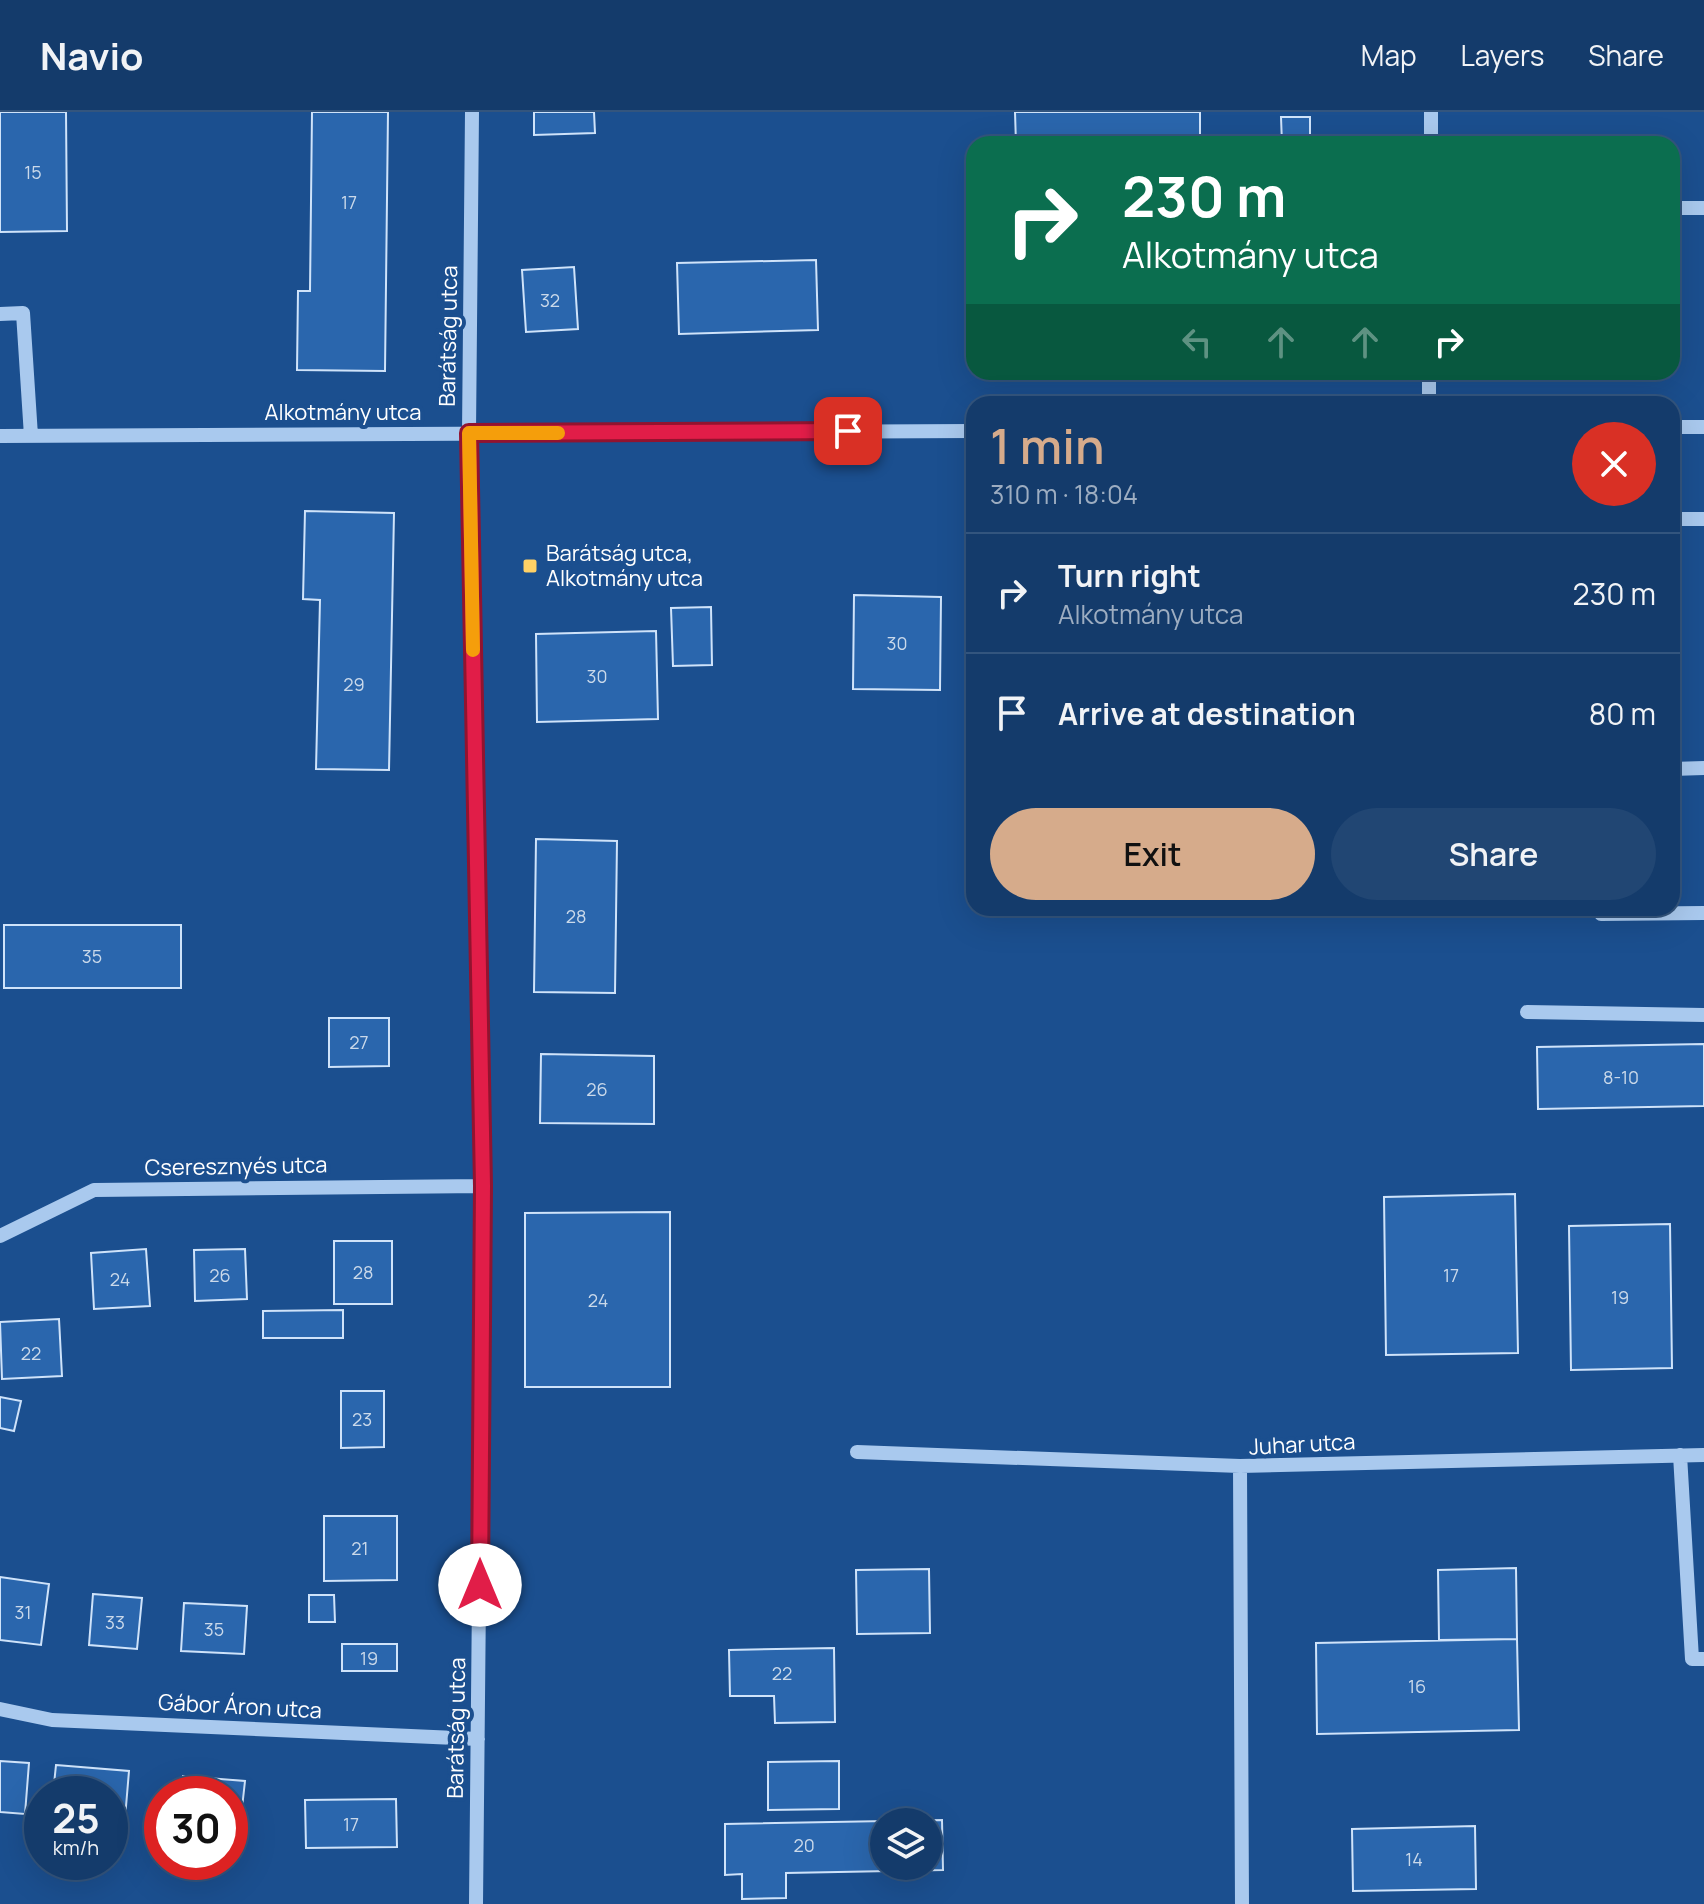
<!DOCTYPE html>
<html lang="en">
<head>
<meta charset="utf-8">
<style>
	:root { --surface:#143b6b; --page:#214673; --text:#f1f3f6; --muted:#9dadc1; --line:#33557e; --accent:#d6ab8b }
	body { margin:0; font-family:Manrope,sans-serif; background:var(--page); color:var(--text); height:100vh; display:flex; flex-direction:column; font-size:30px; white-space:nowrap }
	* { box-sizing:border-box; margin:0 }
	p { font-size:26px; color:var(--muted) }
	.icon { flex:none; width:44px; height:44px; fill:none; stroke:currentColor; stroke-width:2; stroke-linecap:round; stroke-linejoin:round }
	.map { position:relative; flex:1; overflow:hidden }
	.drawer { position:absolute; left:966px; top:284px; width:714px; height:520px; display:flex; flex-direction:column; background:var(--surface); border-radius:24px; box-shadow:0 8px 32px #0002,0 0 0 2px var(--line) }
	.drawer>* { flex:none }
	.hud { position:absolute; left:966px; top:24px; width:714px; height:244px; border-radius:24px; box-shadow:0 8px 32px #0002,0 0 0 2px var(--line); background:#0b6e4f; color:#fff; overflow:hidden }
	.fabs { position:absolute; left:870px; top:1696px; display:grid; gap:16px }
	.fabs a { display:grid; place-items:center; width:72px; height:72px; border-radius:50%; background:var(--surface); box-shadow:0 8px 32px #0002,0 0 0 2px var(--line); font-size:40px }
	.speed { position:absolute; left:24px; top:1664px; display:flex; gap:16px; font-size:40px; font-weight:700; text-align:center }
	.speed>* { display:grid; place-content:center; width:104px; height:104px; border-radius:50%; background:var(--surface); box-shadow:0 8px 32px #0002,0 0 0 2px var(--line); line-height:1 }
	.speed small { font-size:20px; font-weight:400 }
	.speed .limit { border:12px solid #d22; background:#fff; color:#111 }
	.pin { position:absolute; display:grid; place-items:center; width:68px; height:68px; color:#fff; margin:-34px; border-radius:16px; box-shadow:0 4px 12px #0006 }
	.me { position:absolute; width:88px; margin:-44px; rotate:0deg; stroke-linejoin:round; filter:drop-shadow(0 0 6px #0008) }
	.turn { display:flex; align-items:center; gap:28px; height:168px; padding:0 24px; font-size:36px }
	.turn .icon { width:104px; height:104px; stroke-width:2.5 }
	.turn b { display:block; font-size:56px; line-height:68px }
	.lanes { display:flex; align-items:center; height:76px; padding:0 24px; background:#0003; justify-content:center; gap:40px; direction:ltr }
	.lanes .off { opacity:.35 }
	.round { display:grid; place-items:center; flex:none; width:84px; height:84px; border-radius:42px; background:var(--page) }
	.overview { display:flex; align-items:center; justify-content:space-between; height:136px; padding:0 24px }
	h1 { font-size:48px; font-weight:600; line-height:60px; color:var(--accent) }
	.button { display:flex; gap:16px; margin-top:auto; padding:16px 24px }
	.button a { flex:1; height:92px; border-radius:48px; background:var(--accent); color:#111; font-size:32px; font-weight:600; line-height:92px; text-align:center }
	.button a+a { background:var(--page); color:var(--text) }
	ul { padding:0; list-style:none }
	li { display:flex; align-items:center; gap:24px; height:120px; padding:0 24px; border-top:2px solid var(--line) }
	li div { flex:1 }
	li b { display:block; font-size:30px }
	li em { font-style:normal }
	header { display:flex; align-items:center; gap:48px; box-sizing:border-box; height:112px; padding:0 40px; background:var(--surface); border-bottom:2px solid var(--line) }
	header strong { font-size:38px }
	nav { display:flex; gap:44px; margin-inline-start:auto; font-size:28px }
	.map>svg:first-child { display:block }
	.building { fill:#2a66ad; stroke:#cfe3fa; stroke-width:2; fill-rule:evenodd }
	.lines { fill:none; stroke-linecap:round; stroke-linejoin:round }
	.minor { stroke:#a9c9ee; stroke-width:14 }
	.route-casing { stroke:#92132f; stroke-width:20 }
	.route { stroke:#e11d48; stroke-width:14 }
	.slow { stroke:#f59e0b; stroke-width:14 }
	.poi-dot { fill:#ffd166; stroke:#1b4f8f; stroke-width:3 }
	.labels { text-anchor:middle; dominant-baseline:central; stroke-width:8; stroke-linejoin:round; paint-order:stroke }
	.number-label { font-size:18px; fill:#cad9ea }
	.street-label { font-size:22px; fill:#fff; stroke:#1b4f8f }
	.poi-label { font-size:22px; fill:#fff; stroke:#1b4f8f; text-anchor:start }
</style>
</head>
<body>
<header>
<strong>Navio</strong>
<nav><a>Map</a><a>Layers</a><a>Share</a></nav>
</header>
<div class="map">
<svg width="1704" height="1792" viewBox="0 0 1704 1792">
	<rect width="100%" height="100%" fill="#1b4f8f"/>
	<!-- building -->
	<path class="building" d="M0,0h66l1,119 -67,1z
		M312,0h76l-3,259 -88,-1 1,-79h12z
		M534,0h60l1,21 -61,2z
		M1015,0h185v32h-184z
		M1281,5h29v27h-28z
		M816,148l2,70 -139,4 -2,-71z
		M574,155l4,62 -52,3 -4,-62z
		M305,399l89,2 -5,257 -73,-1 4,-169 -17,-1z
		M854,483l87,2 -1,93 -87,-1z
		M711,495l1,58 -39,1 -2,-58z
		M656,519l2,88 -121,3 -1,-88z
		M536,727l81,2 -2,152 -81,-1z
		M4,813h177v63h-177z
		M329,906h60v48l-60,1z
		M1704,932v62l-166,3 -1,-62z
		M541,942l113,2v68l-114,-1z
		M1515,1082l3,159 -132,2 -2,-158z
		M670,1100v175h-145v-174z
		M1670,1112l2,144 -101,2 -2,-144z
		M334,1129h58v63h-58z
		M146,1137l4,57 -56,3 -3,-56z
		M245,1137l2,50 -52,2 -1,-51z
		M343,1198v28h-80v-27z
		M59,1207l3,57 -60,3 -2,-57z
		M341,1279h43v56l-43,1z
		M0,1285l21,4 -7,30 -14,-3z
		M324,1404h73v64l-73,1z
		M1516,1456l1,71 -78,1 -1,-70z
		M929,1457l1,64 -73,1 -1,-64z
		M0,1465l49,7 -8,61 -41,-5z
		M93,1482l49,4 -5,51 -48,-4z
		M309,1483h25l1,27h-26z
		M184,1491l63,3 -3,48 -63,-3z
		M1517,1527l2,91 -202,4 -1,-91z
		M342,1532h55v27h-55z
		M834,1536l1,74 -60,1 -1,-27h-44l-1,-46z
		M0,1649l29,2 -4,51 -25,-2z
		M839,1649v48l-71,1v-48z
		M56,1653l73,6 -5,59 -14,-1v-35h-57z
		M183,1664l62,5 -6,54h-9v-41h-48z
		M396,1687l1,48 -91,1 -1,-48z
		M942,1708l1,50 -157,3v25l-44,1v-25l-17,1v-51zM884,1710h44v44h-44z
		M1475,1714l1,63 -123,2 -1,-62z"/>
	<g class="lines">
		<!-- minor -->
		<path class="minor" d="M472,0l-3,321 14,753 -7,718
			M1431,32v-32
			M1672,96h32
			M0,202l23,-1 8,123
			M1429,292v-32
			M1672,315h32
			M0,324l974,-5
			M1672,407h32
			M1672,657l32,-1
			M1601,802l103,-1
			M1527,900l177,3
			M0,1124l94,-46 389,-4
			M857,1340l383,14
			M1680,1343l12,204h12
			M0,1597l52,11 426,19
			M1242,1792l-2,-438 464,-11"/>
	</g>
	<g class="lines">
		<defs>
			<path id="route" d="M480,1473l3,-399 -14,-753 379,-2"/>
		</defs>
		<!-- route casing -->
		<use href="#route" class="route-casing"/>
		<!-- route -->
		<use href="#route" class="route"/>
		<!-- slow -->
		<path class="slow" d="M473,538l-4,-217h89"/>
	</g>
	<!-- markers -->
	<rect class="poi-dot" x="522" y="446" width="16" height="16" rx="4"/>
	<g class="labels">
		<!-- number labels -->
		<g class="number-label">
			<text x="33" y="60">15</text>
			<text x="349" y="90">17</text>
			<text x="550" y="188">32</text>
			<text x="897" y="531">30</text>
			<text x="597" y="564">30</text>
			<text x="354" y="572">29</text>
			<text x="576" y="804">28</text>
			<text x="92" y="844">35</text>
			<text x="359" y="930">27</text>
			<text x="1621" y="965">8-10</text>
			<text x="597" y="977">26</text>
			<text x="363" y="1160">28</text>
			<text x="220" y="1163">26</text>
			<text x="1451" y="1163">17</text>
			<text x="120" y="1167">24</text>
			<text x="1620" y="1185">19</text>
			<text x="598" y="1188">24</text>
			<text x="31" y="1241">22</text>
			<text x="362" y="1307">23</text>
			<text x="360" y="1436">21</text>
			<text x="23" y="1500">31</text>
			<text x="115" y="1510">33</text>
			<text x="214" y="1517">35</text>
			<text x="369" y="1546">19</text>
			<text x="782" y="1561">22</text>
			<text x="1417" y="1574">16</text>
			<text x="351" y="1712">17</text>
			<text x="804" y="1733">20</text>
			<text x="1414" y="1747">14</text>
		</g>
		<!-- street labels -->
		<g class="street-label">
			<text transform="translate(448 224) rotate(-89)">Barátság utca</text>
			<text x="343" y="300">Alkotmány utca</text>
			<text transform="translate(236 1054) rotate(-1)">Cseresznyés utca</text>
			<text transform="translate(1302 1332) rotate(-3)">Juhar utca</text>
			<text transform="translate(240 1594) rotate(3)">Gábor Áron utca</text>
			<text transform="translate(456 1616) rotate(-89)">Barátság utca</text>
		</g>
		<!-- poi labels -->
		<g class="poi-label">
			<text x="546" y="441">Barátság utca,<tspan x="546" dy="25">Alkotmány utca</tspan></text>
		</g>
	</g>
</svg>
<div class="fabs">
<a><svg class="icon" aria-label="layers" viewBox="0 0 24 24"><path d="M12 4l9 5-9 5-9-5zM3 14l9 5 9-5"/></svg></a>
</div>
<div class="speed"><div>25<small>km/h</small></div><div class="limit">30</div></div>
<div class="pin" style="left:848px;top:319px;background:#d93025"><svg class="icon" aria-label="arrive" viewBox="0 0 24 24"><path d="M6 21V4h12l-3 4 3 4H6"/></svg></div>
<svg class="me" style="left:480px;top:1473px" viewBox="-20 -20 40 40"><circle r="19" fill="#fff"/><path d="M0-13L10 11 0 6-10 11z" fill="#e11d48"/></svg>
<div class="hud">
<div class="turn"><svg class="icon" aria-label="right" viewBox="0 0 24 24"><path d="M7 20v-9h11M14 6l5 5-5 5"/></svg><div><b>230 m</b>Alkotmány utca</div></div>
<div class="lanes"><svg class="icon off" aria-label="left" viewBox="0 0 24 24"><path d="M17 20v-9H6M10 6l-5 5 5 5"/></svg><svg class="icon off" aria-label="ahead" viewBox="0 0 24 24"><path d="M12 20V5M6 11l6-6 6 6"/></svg><svg class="icon off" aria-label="ahead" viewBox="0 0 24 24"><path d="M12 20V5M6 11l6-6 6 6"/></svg><svg class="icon" aria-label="right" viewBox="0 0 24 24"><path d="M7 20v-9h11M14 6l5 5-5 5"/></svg></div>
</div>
<section class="drawer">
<div class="overview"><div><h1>1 min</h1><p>310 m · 18:04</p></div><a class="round" style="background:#d93025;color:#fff"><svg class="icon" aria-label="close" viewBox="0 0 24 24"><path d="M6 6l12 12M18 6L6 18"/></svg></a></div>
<ul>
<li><svg class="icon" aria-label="right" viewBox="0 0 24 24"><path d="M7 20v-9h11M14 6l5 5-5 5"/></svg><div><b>Turn right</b><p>Alkotmány utca</p></div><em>230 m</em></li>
<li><svg class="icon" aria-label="arrive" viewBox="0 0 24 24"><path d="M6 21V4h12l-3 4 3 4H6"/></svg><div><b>Arrive at destination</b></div><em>80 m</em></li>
</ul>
<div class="button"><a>Exit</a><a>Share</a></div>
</section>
</div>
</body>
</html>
